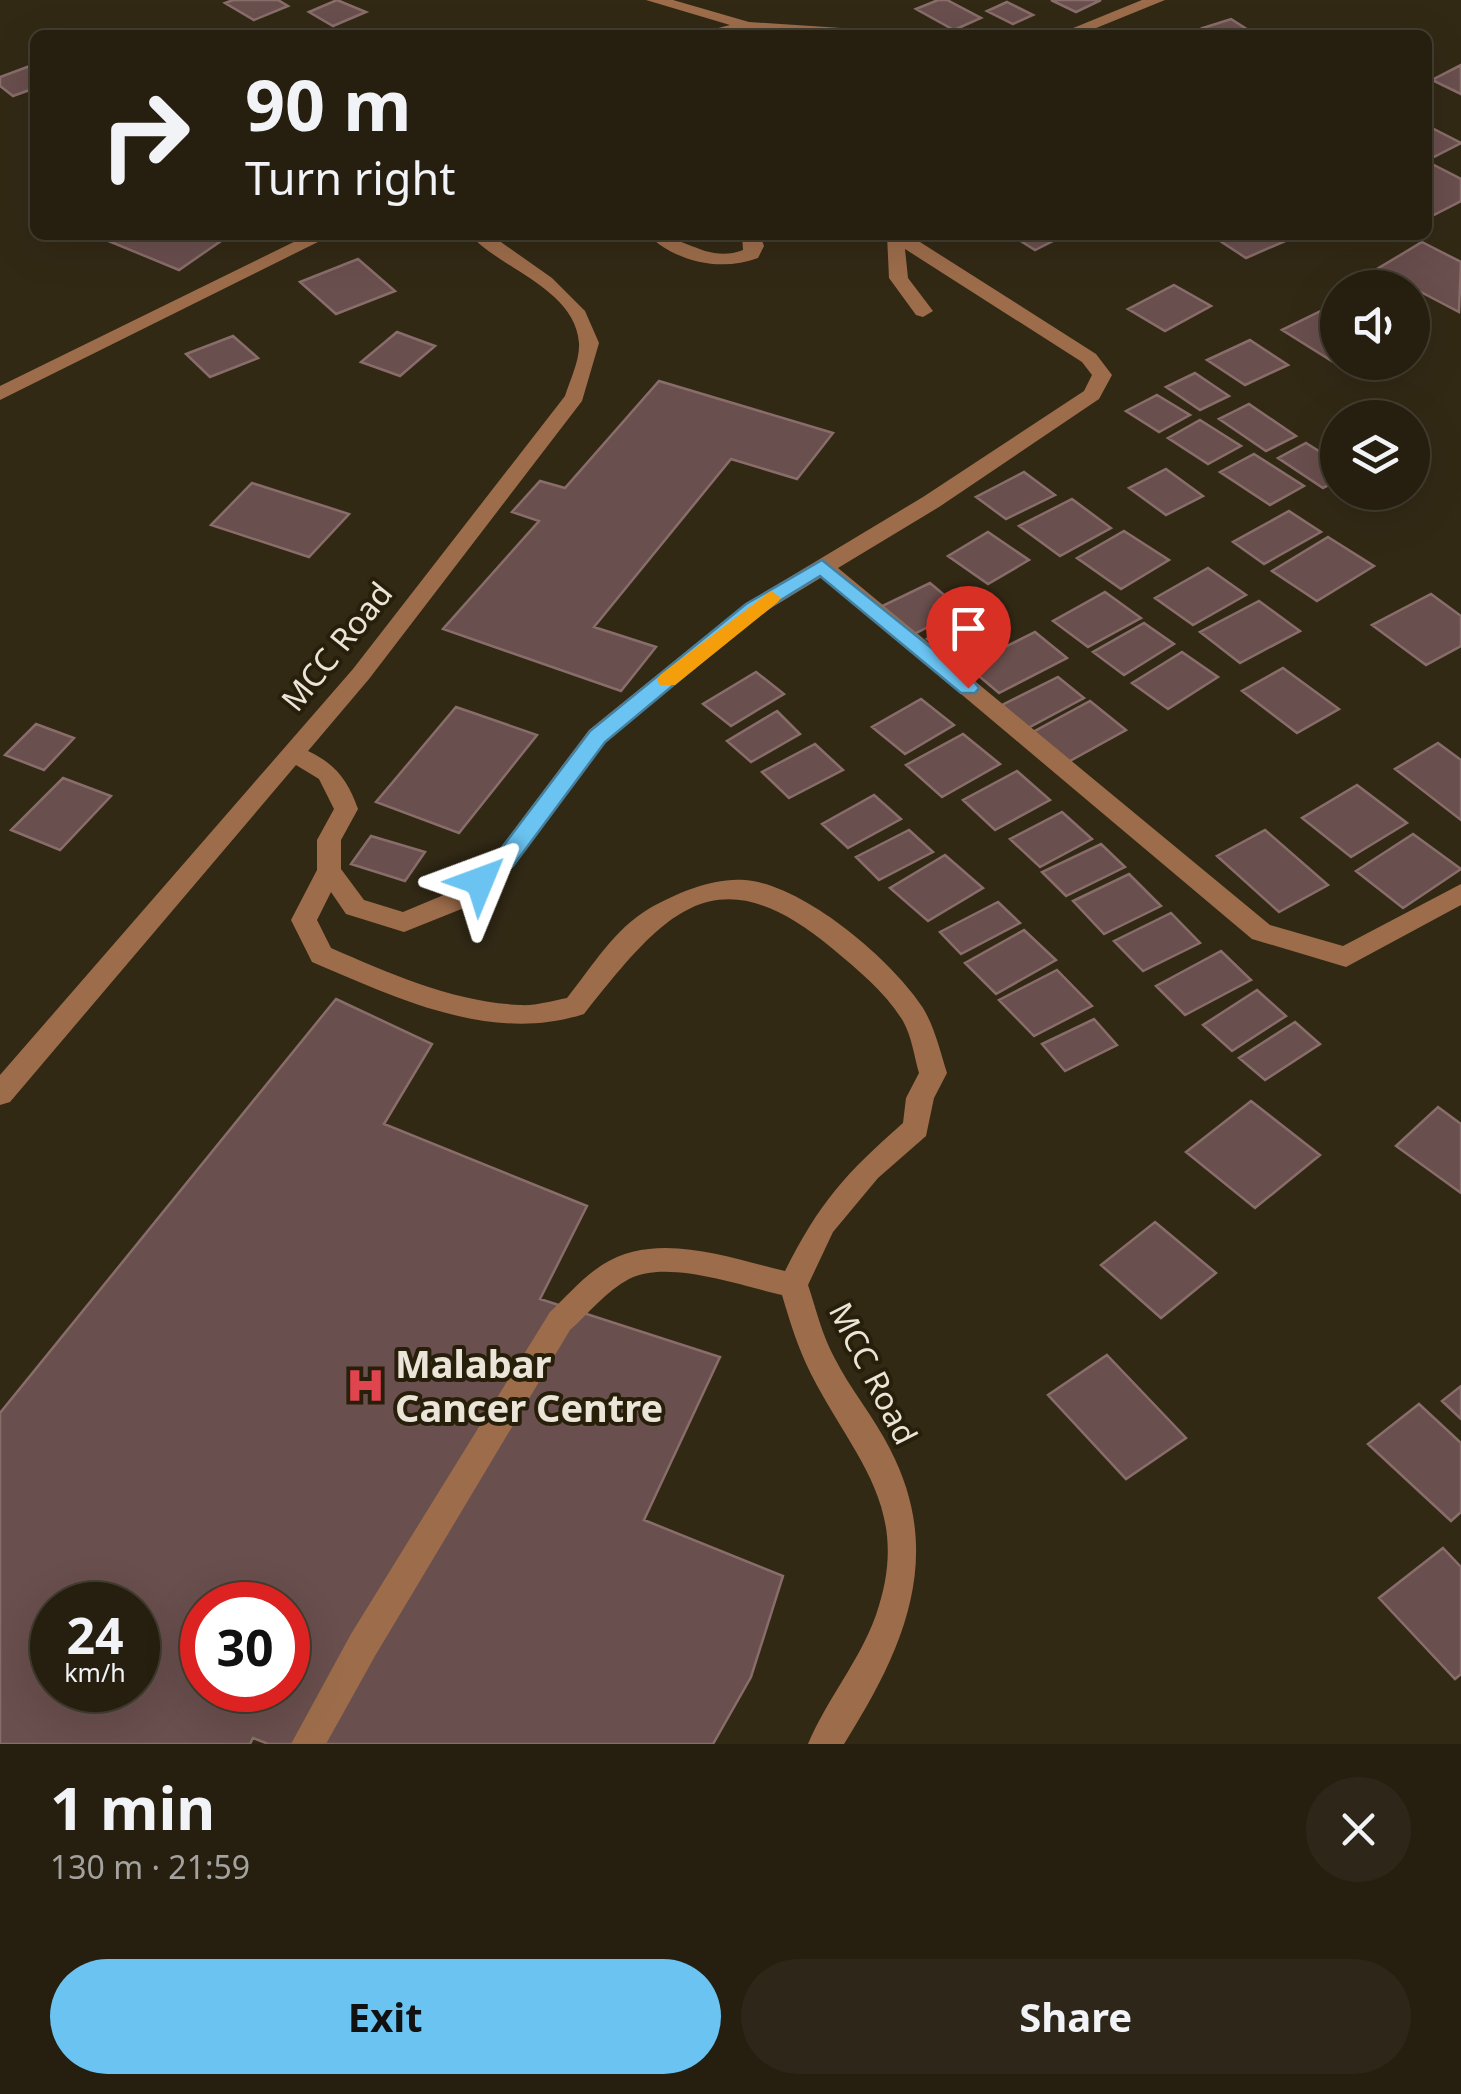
<!DOCTYPE html>
<html lang="en">
<head>
<meta charset="utf-8">
<style>
	:root { --surface:#261f10; --page:#2e2719; --text:#f1f3f6; --muted:#a4a29f; --line:#423d30; --accent:#6ac3f1 }
	body { margin:0; font-family:"Noto Sans",sans-serif; background:var(--page); color:var(--text); height:100vh; display:flex; flex-direction:column; font-size:38px; white-space:nowrap }
	* { box-sizing:border-box; margin:0 }
	p { font-size:32px; color:var(--muted) }
	.icon { flex:none; width:55px; height:55px; fill:none; stroke:currentColor; stroke-width:2; stroke-linecap:round; stroke-linejoin:round }
	.map { position:relative; height:1744px; overflow:hidden }
	.side { display:flex; flex-direction:column; background:var(--surface); flex:1 }
	.side>* { flex:none }
	.banner { position:absolute; left:30px; top:30px; width:1402px; height:210px; border-radius:15px; box-shadow:0 10px 40px #0002,0 0 0 2px var(--line); background:#261f10; color:var(--text); overflow:hidden }
	.controls { position:absolute; left:1320px; top:270px; display:grid; gap:20px }
	.controls a { display:grid; place-items:center; width:110px; height:110px; border-radius:50%; background:var(--surface); box-shadow:0 10px 40px #0002,0 0 0 2px var(--line); font-size:50px }
	.speed { position:absolute; left:30px; top:1582px; display:flex; gap:20px; font-size:50px; font-weight:700; text-align:center }
	.speed>* { display:grid; place-content:center; width:130px; height:130px; border-radius:50%; background:var(--surface); box-shadow:0 10px 40px #0002,0 0 0 2px var(--line); line-height:1 }
	.speed small { font-size:25px; font-weight:400 }
	.speed .limit { border:15px solid #d22; background:#fff; color:#111 }
	.pin { position:absolute; display:grid; place-items:center; width:85px; height:85px; color:#fff; margin:-102px -42px; border-radius:50% 50% 50% 0; rotate:-45deg; box-shadow:0 0 10px #0007 }
	.pin .icon { rotate:45deg }
	.me { position:absolute; width:110px; margin:-55px; rotate:46deg; stroke-linejoin:round; filter:drop-shadow(0 0 8px #0008) }
	.turn { display:flex; align-items:center; gap:35px; height:210px; padding:0 50px; font-size:45px }
	.turn .icon { width:130px; height:130px; stroke-width:2.5 }
	.turn b { display:block; font-size:70px; line-height:85px }
	.round { display:grid; place-items:center; flex:none; width:105px; height:105px; border-radius:52px; background:var(--page) }
	.head { display:flex; align-items:center; justify-content:space-between; height:170px; padding:0 50px }
	h1 { font-size:60px; font-weight:700; line-height:75px }
	.action { display:flex; gap:20px; margin-top:auto; padding:20px 50px }
	.action a { flex:1; height:115px; border-radius:60px; background:var(--accent); color:#111; font-size:40px; font-weight:700; line-height:115px; text-align:center }
	.action a+a { background:var(--page); color:var(--text) }
	.map>svg:first-child { display:block }
	.building { fill:#694f4d; stroke:#896d6b; stroke-width:2.5; fill-rule:evenodd }
	.lines { fill:none; stroke-linecap:round; stroke-linejoin:round }
	.minor { fill:#9d6d4b; fill-rule:evenodd }
	.route { fill:#6ac3f1; stroke:#457f9d; stroke-width:2.5 }
	.slow { fill:#f59e0b }
	.labels { text-anchor:middle; dominant-baseline:central; stroke-width:8; stroke-linejoin:round; paint-order:stroke }
	.street-label { font-size:32px; fill:#eae5d8; stroke:#281f0b }
	.near-poi-label { font-size:38px; font-weight:bold; fill:#eae5d8; stroke:#281f0b; text-anchor:start }
</style>
</head>
<body>
<div class="map">
<svg width="1461" height="1744" viewBox="0 0 1461 1744">
	<rect width="100%" height="100%" fill="#322915"/>
	<!-- building -->
	<path class="building" d="M233,0h45l10,6 -34,14 -29,-17z
		M337,0l29,12 -33,14 -24,-14z
		M938,0h9l34,18 -27,12 -38,-21z
		M1051,0h50l-25,12z
		M1007,2l26,13 -20,9 -26,-13z
		M1231,19l25,16h-42l-11,-7z
		M1461,65v29l-29,-14z
		M30,66l5,3v19l-22,8 -13,-10v-9z
		M1428,126l33,17 -33,17z
		M1434,165l27,14v22l-33,17v-50z
		M94,235h112l15,6 -42,29z
		M1011,235h54l-30,15z
		M1211,235h88l-53,23z
		M1422,242l39,20 -2,50 -82,-43z
		M358,259l37,32 -59,23 -36,-32z
		M1174,285l37,21 -46,25 -37,-22z
		M1325,309l13,8 -3,46 -53,-33z
		M397,332l38,14 -35,30 -39,-14z
		M233,336l25,22 -48,19 -24,-23z
		M1250,340l38,25 -43,20 -38,-25z
		M1195,373l34,23 -29,14 -34,-23z
		M659,381l174,52 -36,46 -66,-20 -137,168 62,20 -35,44 -178,-62 96,-108 -27,-9 28,-31 25,7z
		M1157,395l33,20 -31,17 -33,-21z
		M1249,404l47,32 -30,15 -47,-32z
		M1200,420l41,26 -33,18 -40,-26z
		M1306,443l32,20v17l-15,8 -45,-30z
		M1254,454l50,32 -34,19 -50,-33z
		M1166,469l37,27 -37,19 -37,-27z
		M1024,472l31,23 -49,24 -30,-22z
		M252,483l97,31 -40,43 -98,-32z
		M1072,499l39,29 -51,28 -41,-30z
		M1289,511l32,21 -57,32 -31,-22z
		M1124,531l45,29 -48,29 -44,-31z
		M988,532l41,28 -41,24 -40,-28z
		M1328,537l46,29 -57,35 -45,-30z
		M1208,568l38,27 -53,30 -38,-27z
		M930,583l32,27 -52,26 -32,-28z
		M1105,592l36,26 -53,29 -35,-26z
		M1431,594l30,22v30l-35,19 -54,-40z
		M1259,601l41,30 -60,32 -40,-31z
		M972,614l29,22 -45,25 -29,-22z
		M1144,623l30,21 -50,31 -31,-23z
		M1035,632l32,26 -68,35 -32,-27z
		M1182,652l36,25 -50,32 -36,-26z
		M1283,668l56,41 -42,24 -55,-42z
		M756,672l28,22 -53,32 -28,-22z
		M1058,677l26,21 -56,30 -26,-23z
		M921,699l33,26 -49,29 -33,-27z
		M1090,701l36,29 -58,32 -35,-30z
		M456,707l81,28 -78,98 -83,-31z
		M777,711l23,23 -49,28 -24,-21z
		M36,724l38,14 -30,32 -39,-15z
		M963,734l37,30 -58,33 -36,-32z
		M1438,743l23,17v60l-66,-51z
		M815,744l28,26 -54,28 -27,-26z
		M1017,771l33,29 -55,30 -32,-30z
		M63,778l48,18 -51,54 -49,-20z
		M1357,785l50,38 -56,34 -49,-39z
		M874,795l27,24 -53,29 -26,-24z
		M1062,812l30,27 -52,28 -30,-28z
		M909,830l24,22 -54,28 -23,-23z
		M1265,830l63,55 -49,27 -62,-56z
		M1413,834l48,35 -58,39 -47,-37z
		M371,836l54,16 -20,29 -54,-17z
		M1101,844l24,23 -59,29 -24,-24z
		M945,855l38,33 -55,33 -38,-33z
		M1129,874l32,32 -57,28 -31,-33z
		M998,902l22,21 -59,31 -21,-22z
		M1171,913l29,30 -57,28 -29,-30z
		M1024,930l32,30 -60,34 -31,-31z
		M1221,951l30,29 -66,35 -29,-29z
		M1057,970l35,36 -58,30 -35,-36z
		M1257,990l29,26 -54,35 -29,-26z
		M336,999l96,45 -48,80 203,82 -47,93 180,58 -76,163 139,56 -32,101 -38,67h-445l-15,-6 -3,6h-250v-331zM52,1605h86v85h-86zM202,1605h86v85h-86z
		M1094,1019l23,26 -52,26 -23,-27z
		M1295,1022l25,22 -55,36 -26,-22z
		M1251,1101l69,54 -65,53 -69,-56z
		M1438,1107l23,17v69l-65,-47z
		M1155,1222l61,51 -55,45 -60,-53z
		M1107,1355l79,83 -60,41 -78,-84z
		M1461,1386v33l-19,-18z
		M1419,1404l42,39v69l-10,9 -83,-77z
		M1443,1548l18,19v107l-6,5 -76,-81z"/>
	<g class="lines">
		<!-- minor -->
		<path class="minor" d="M646,0h27l76,22 122,8 8,5 -124,-4 -64,4 39,-10z
			M1142,0h23l-86,35h-23z
			M308,235h24l-332,165v-14z
			M470,235h21l61,43 33,33 14,32 -17,58 -213,278 -61,72c28,13 40,30 50,58l-17,31v29l23,31 39,12 43,-18 50,-40 93,-124 156,-126 178,-107 161,-106 8,-16 -10,-13 -177,-113 3,29 25,33 -10,6 -7,-2 -27,-37 -2,-43h22l187,119 16,21 -13,24 -160,108 -101,61 432,357 73,21 118,-62v21l-115,62 -94,-28 -430,-362 -61,37 -156,128 -91,124 -50,42 -60,24 -58,-18 -15,-22 -14,28 14,28c60,26 122,54 189,57 15,1 32,-4 47,-7 25,-31 47,-69 83,-90 26,-15 65,-31 95,-28 59,5 147,80 178,128 12,20 17,43 24,65l-13,25 -8,38 -48,42 -45,54 -25,53c8,24 14,50 26,72 16,32 40,60 56,92 56,108 13,201 -46,295h-36c19,-45 51,-82 68,-129 37,-107 -21,-155 -65,-241 -13,-26 -21,-52 -29,-79 -40,-9 -115,-36 -153,-16 -23,12 -40,34 -59,51l-195,326 -49,88h-35l60,-110 199,-322c17,-16 32,-34 52,-47 55,-35 126,-7 183,6 34,-68 61,-98 118,-148l3,-25 13,-25c-5,-17 -7,-36 -16,-52 -17,-28 -45,-51 -70,-72 -119,-100 -170,-34 -249,65 -93,30 -187,-16 -272,-52l-21,-42 26,-50v-30l17,-31 -15,-30 -23,-14 -286,337 -10,3v-30l353,-406 212,-273c5,-16 15,-36 14,-53 -4,-54 -78,-74 -109,-108z
			M648,235c38,0 59,29 95,15l-1,-15h18l4,11 -6,12c-37,14 -82,4 -110,-23z"/>
	</g>
	<!-- route -->
	<path class="route" d="M822,560l153,123 4,5 -4,5h-14l-141,-117 -60,37 -155,129 -92,124 -25,21h-16l-4,-6 29,-27 93,-123 156,-127z"/>
	<!-- slow -->
	<path class="slow" d="M771,591l10,7 -3,4 -103,83h-15l-3,-5 3,-5z"/>
	<!-- icons -->
	<defs>
		<symbol id="hospital-bare" viewBox="-9 -9 18 18"><path d="M-5-5h3v3.5h4V-5h3V5h-3V1.5h-4V5h-3Z" fill="#e0444e" stroke="#281f0b" stroke-width="2.5" paint-order="stroke"/></symbol>
	</defs>
	<g fill-rule="evenodd">
		<use href="#hospital-bare" x="338" y="1358" width="55" height="55"/>
	</g>
	<g class="labels">
		<!-- street labels -->
		<g class="street-label">
			<text transform="translate(336 646) rotate(-51)">MCC Road</text>
			<text transform="translate(874 1373) rotate(63)">MCC Road</text>
		</g>
		<!-- near-poi labels -->
		<g class="near-poi-label">
			<text x="395" y="1363">Malabar<tspan x="395" dy="44">Cancer Centre</tspan></text>
		</g>
	</g>
</svg>
<div class="controls">
<a><svg class="icon" aria-label="sound" viewBox="0 0 24 24"><path d="M4 9h4l5-4v14l-5-4H4zM17 9q2 3 0 6"/></svg></a>
<a><svg class="icon" aria-label="layers" viewBox="0 0 24 24"><path d="M12 4l9 5-9 5-9-5zM3 14l9 5 9-5"/></svg></a>
</div>
<div class="speed"><div>24<small>km/h</small></div><div class="limit">30</div></div>
<div class="pin" style="left:968px;top:688px;background:#d93025"><svg class="icon" aria-label="arrive" viewBox="0 0 24 24"><path d="M6 21V4h12l-3 4 3 4H6"/></svg></div>
<svg class="me" style="left:480px;top:881px" viewBox="-20 -20 40 40"><path d="M0-17L14 15 0 8-14 15z" fill="#6ac3f1" stroke="#fff" stroke-width="4"/></svg>
<div class="banner">
<div class="turn"><svg class="icon" aria-label="right" viewBox="0 0 24 24"><path d="M7 20v-9h11M14 6l5 5-5 5"/></svg><div><b>90 m</b>Turn right</div></div>
</div>
</div>
<section class="side">
<div class="head"><div><h1>1 min</h1><p>130 m · 21:59</p></div><a class="round"><svg class="icon" aria-label="close" viewBox="0 0 24 24"><path d="M6 6l12 12M18 6L6 18"/></svg></a></div>
<div class="action"><a>Exit</a><a>Share</a></div>
</section>
</body>
</html>
